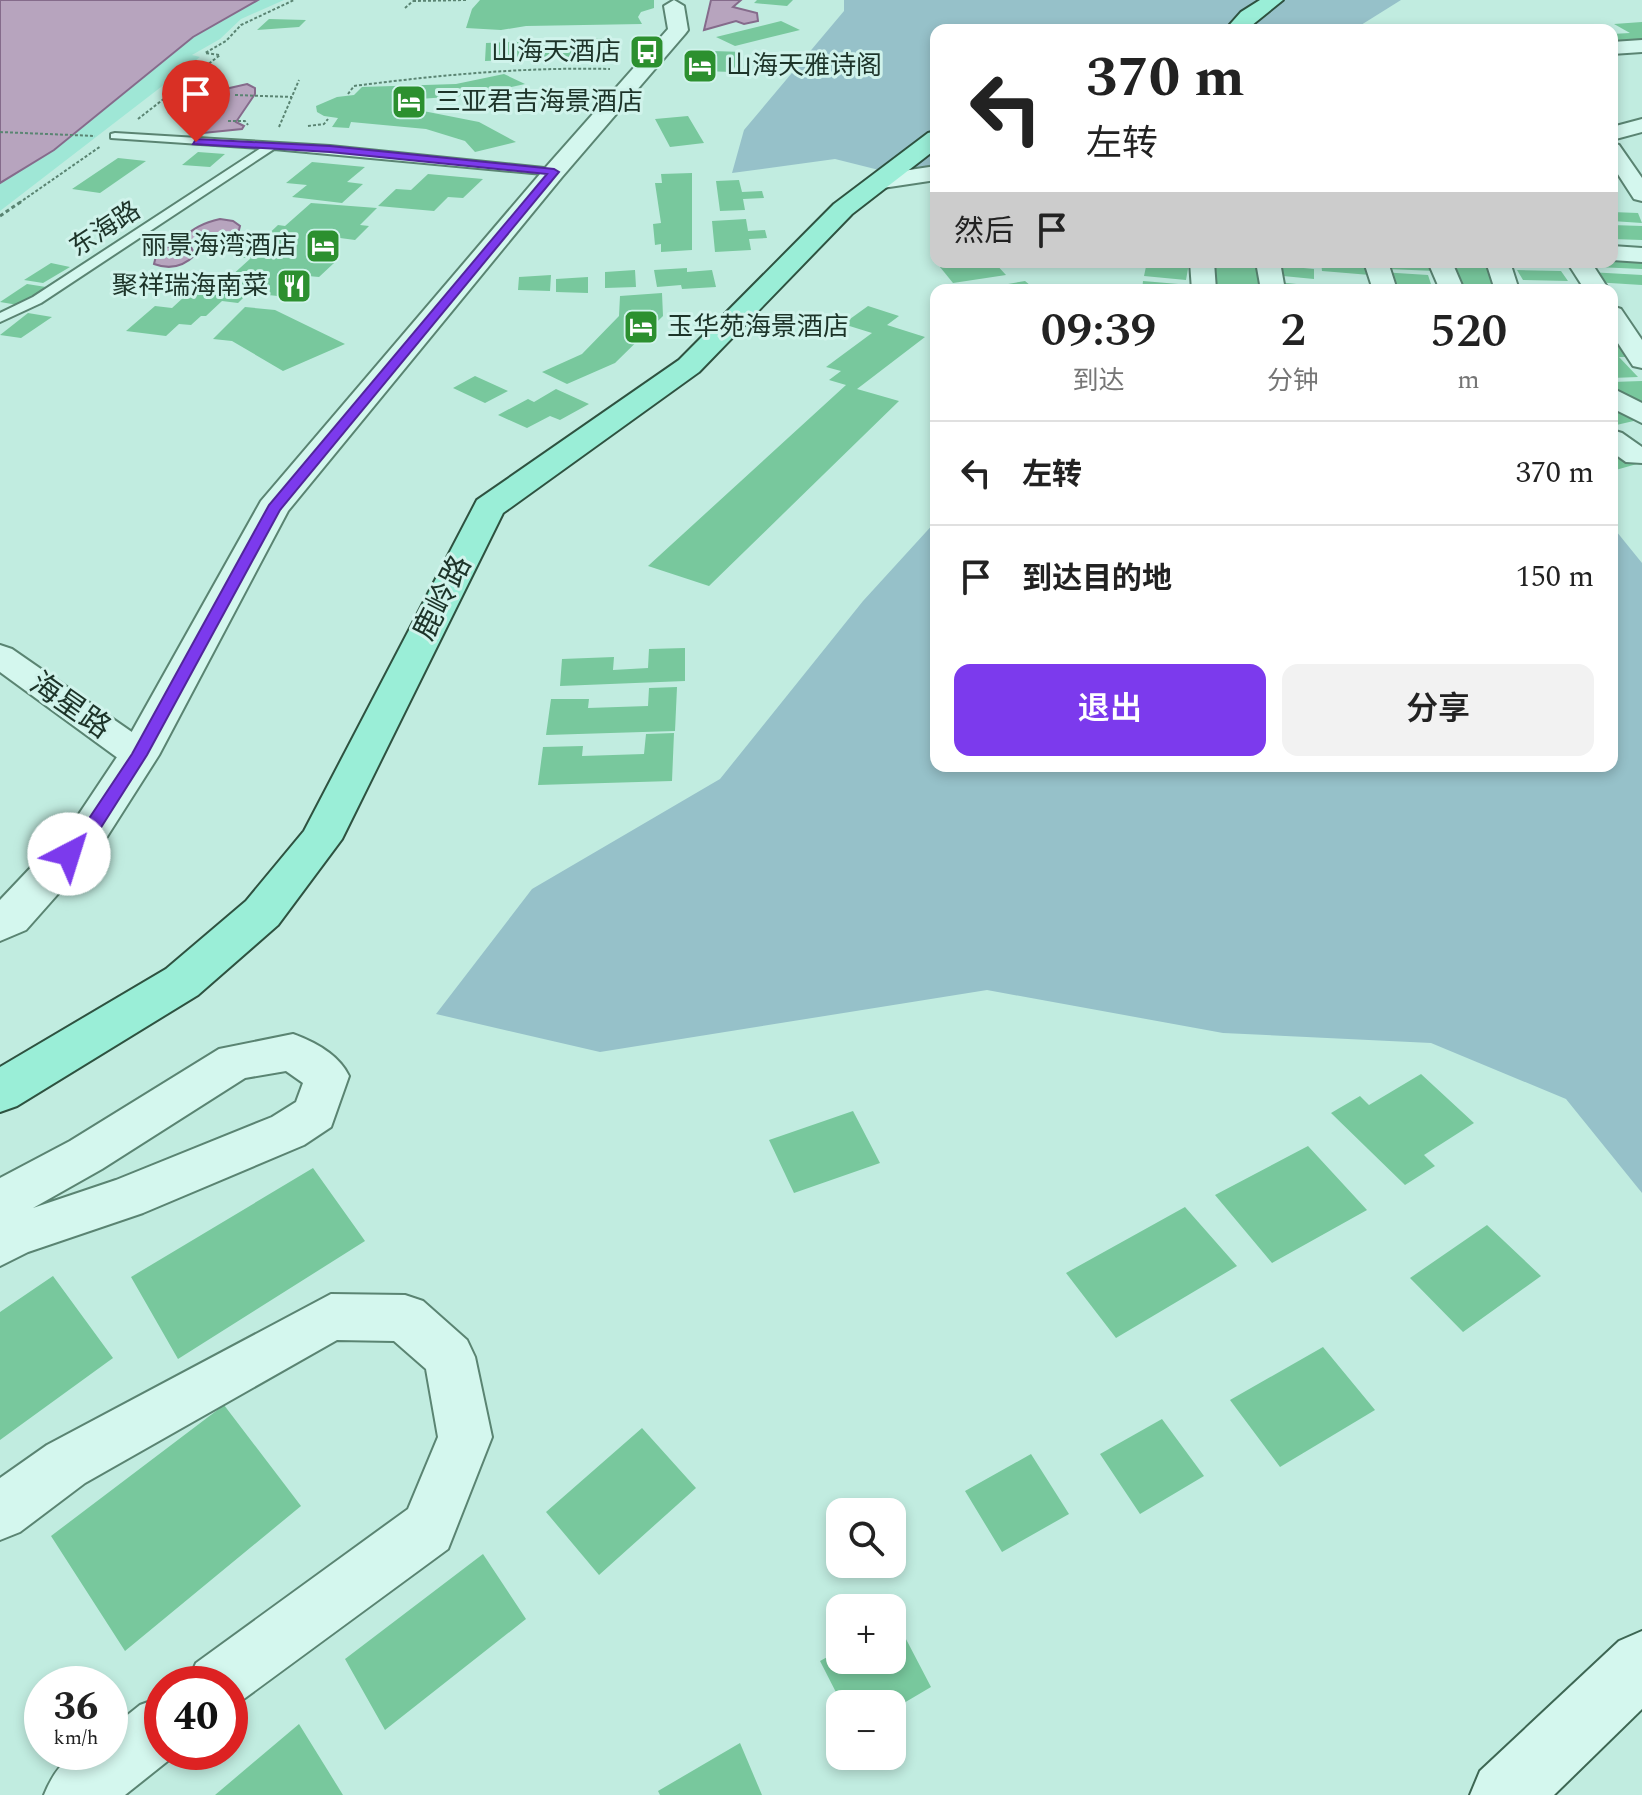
<!DOCTYPE html>
<html lang="zh">
<head>
<meta charset="utf-8">
<style>
	:root { --surface:#fff; --page:#f2f2f2; --text:#222; --muted:#767676; --line:#e0e0e0; --accent:#7c3aed }
	body { margin:0; font-family:Spectral,"Noto Sans SC",serif; background:var(--page); color:var(--text); height:100vh; display:flex; flex-direction:column; font-size:30px; white-space:nowrap }
	* { box-sizing:border-box; margin:0 }
	p { font-size:26px; color:var(--muted) }
	.icon { flex:none; width:44px; height:44px; fill:none; stroke:currentColor; stroke-width:2; stroke-linecap:round; stroke-linejoin:round }
	.map { position:relative; flex:1; overflow:hidden }
	.side { position:absolute; left:930px; top:284px; width:688px; height:488px; display:flex; flex-direction:column; background:var(--surface); border-radius:16px; box-shadow:0 4px 12px #0003 }
	.side>* { flex:none }
	.hud { position:absolute; left:930px; top:24px; width:688px; height:244px; border-radius:16px; box-shadow:0 4px 12px #0003; background:#fff; color:var(--text); overflow:hidden }
	.fabs { position:absolute; left:826px; top:1498px; display:grid; gap:16px }
	.fabs a { display:grid; place-items:center; width:80px; height:80px; border-radius:16px; background:var(--surface); box-shadow:0 4px 12px #0003; font-size:40px }
	.speed { position:absolute; left:24px; top:1666px; display:flex; gap:16px; font-size:40px; font-weight:700; text-align:center }
	.speed>* { display:grid; place-content:center; width:104px; height:104px; border-radius:50%; background:var(--surface); box-shadow:0 4px 12px #0003; line-height:1 }
	.speed small { font-size:20px; font-weight:400 }
	.speed .limit { border:12px solid #d22; background:#fff; color:#111 }
	.pin { position:absolute; display:grid; place-items:center; width:68px; height:68px; color:#fff; margin:-82px -34px; border-radius:50% 50% 50% 0; rotate:-45deg; box-shadow:0 0 8px #0007 }
	.pin .icon { rotate:45deg }
	.me { position:absolute; width:88px; margin:-44px; rotate:40deg; stroke-linejoin:round; filter:drop-shadow(0 0 6px #0008) }
	.turn { display:flex; align-items:center; gap:28px; height:168px; padding:0 24px; font-size:36px }
	.turn .icon { width:104px; height:104px; stroke-width:2.5 }
	.turn b { display:block; font-size:56px; line-height:68px }
	.then { display:flex; align-items:center; height:76px; padding:0 24px; background:#0003; gap:16px; font-size:30px }
	.eta { display:flex; justify-content:space-evenly; align-items:center; height:136px; text-align:center }
	.eta b { font-size:48px; font-weight:600; line-height:56px }
	.cta { display:flex; gap:16px; margin-top:auto; padding:16px 24px }
	.cta a { flex:1; height:92px; border-radius:16px; background:var(--accent); color:#fff; font-size:32px; font-weight:600; line-height:92px; text-align:center }
	.cta a+a { background:var(--page); color:var(--text) }
	ul { padding:0; list-style:none }
	li { display:flex; align-items:center; gap:24px; height:104px; padding:0 24px; border-top:2px solid var(--line) }
	li div { flex:1 }
	li b { display:block; font-size:30px }
	li em { font-style:normal }
	.map>svg:first-child { display:block }
	.green { fill:#96c1c9 }
	.sand { fill:#9fe7d6 }
	.water { fill:#b7a4be; stroke:#856b8b; stroke-width:2 }
	.building { fill:#78c89d }
	.lines { fill:none; stroke-linecap:round; stroke-linejoin:round }
	.service-casing { stroke:#5a8472; stroke-width:4 }
	.minor-casing { stroke:#5a8472; stroke-width:4 }
	.tertiary-casing { stroke:#5a8472; stroke-width:4 }
	.secondary-casing { stroke:#3d6653; stroke-width:4 }
	.primary-casing { stroke:#2e5240; stroke-width:4 }
	.path-far1 { stroke:#5a8472; stroke-width:2; stroke-dasharray:3 2; stroke-linecap:butt }
	.path { stroke:#5a8472; stroke-width:3; stroke-dasharray:4 3; stroke-linecap:butt }
	.service { fill:#d4f7ee; fill-rule:evenodd }
	.minor { fill:#d4f7ee; fill-rule:evenodd }
	.tertiary { fill:#d4f7ee; fill-rule:evenodd }
	.secondary { fill:#d4f7ee; fill-rule:evenodd }
	.primary { fill:#9aeed7; fill-rule:evenodd }
	.route { fill:#7c3aed; stroke:#51269a; stroke-width:2 }
	.labels { text-anchor:middle; dominant-baseline:central; stroke-width:6; stroke-linejoin:round; paint-order:stroke }
	.far-poi-label { font-size:26px; fill:#1d3429; stroke:#d0f3eb; text-anchor:end }
	.far-street-label { font-size:26px; fill:#1d3429; stroke:#d0f3eb }
	.street-label { font-size:30px; fill:#1d3429; stroke:#d0f3eb }
</style>
</head>
<body>
<div class="map">
<svg width="1642" height="1795" viewBox="0 0 1642 1795">
	<rect width="100%" height="100%" fill="#c1ece0"/>
	<!-- green -->
	<path class="green" d="M844,0h557l-48,30h-417v135l-53,6 -48,-12 -103,14 12,-43 100,-119z
		M936,521v245h676v-240l30,37v630l-76,-94 -135,-56 -208,-10 -236,-43 -387,62 -164,-38 96,-125 188,-110 143,-178z"/>
	<!-- sand -->
	<path class="sand" d="M258,0h26l-43,19 -21,20 -28,16 8,2 -200,154v-28l55,-33 138,-113z"/>
	<!-- water -->
	<path class="water" d="M0,0h258l-65,37 -139,113 -54,33z
		M711,0h30l-8,7 24,6 1,8 -14,3 -8,-3 -32,9z
		M247,84l8,4v6l-19,28 8,4 -2,3 -39,4 -10,-5 28,-38z
		M220,219l13,2 7,5 -1,4 -49,15 5,10c-12,12 -25,15 -41,9l3,-12c28,-10 30,-26 63,-33z"/>
	<!-- building -->
	<path class="building" d="M480,0h174v8l-13,4 -3,5 4,7 -116,2 -25,4 -35,-2 6,-19z
		M757,0h36l-6,6 -33,-3z
		M269,19l37,1 -7,7 -42,3z
		M781,21l19,9 -65,16 -19,-9z
		M1642,22v18l-30,2v-8l18,-1 -16,-9z
		M602,38l2,18 -119,5 1,-18z
		M713,51l30,1 -11,20 -30,-1 -6,-13z
		M504,74l21,10 -49,11 -57,4 -6,10 66,13 37,20 -41,10 -10,-11 -39,-12 -75,-7 -2,6 -17,-1 6,-9 -14,-2 -7,-4 -1,-6 21,-9 17,-2 8,-8 94,-3z
		M688,116l16,27 -34,4 -15,-28z
		M198,152l27,2 -15,13 -28,-2z
		M118,158l28,3 -46,32 -28,-4z
		M312,162l53,5 -18,15 16,2 -21,19 -50,-6 15,-12 -21,-2z
		M692,173v77l-31,2v-8l-6,1 -2,-21 8,-1 -6,-40h7l-1,-9z
		M428,174l55,5 -20,19 -15,-1 -14,14 -56,-5 18,-17 15,1z
		M739,180l3,12 20,-1 2,7 -21,1 2,11 -25,1 -4,-30z
		M311,203l66,5 -17,17 9,1 -14,14 -15,-2 -23,23 17,2 -15,14 -11,-1 -21,21 -39,-4 -10,10 -16,-2 -16,15h-5l-10,9 -12,-1 -13,12 -40,-5 29,-25 17,2 25,-23 22,2 32,-29h-8l35,-33 7,1z
		M1612,212l26,1 4,10 -30,-2z
		M746,219l2,12 17,-1 2,8 -18,1 2,11 -36,2 -3,-31z
		M1612,225l30,1v14l-30,-1z
		M1612,257l30,2v10l-46,-2 -3,-5h19z
		M972,262h22l12,13 -53,8 -13,-16z
		M1147,262l42,1 -3,17 -42,-4z
		M1207,262l51,3v25h-53z
		M1321,262h47l2,13 -48,-4z
		M1384,262h48l4,9 -49,-2z
		M1444,262h47l12,28h-48z
		M1523,262h42l2,4 -44,-1z
		M51,263l19,4 -27,16 -19,-3z
		M1263,264l51,5v10l-52,-5z
		M687,268v4l25,-2 4,17 -34,2 -1,-4 -24,2 -3,-17z
		M635,270l1,17 -31,1v-16z
		M1517,270l44,1 7,10 -45,-1z
		M1381,272l47,3 5,15h-46z
		M1589,272l53,3v10l-49,-3z
		M551,275l-1,16 -32,-1 1,-13z
		M588,277v16l-32,-1v-13z
		M1025,281l11,9h-42l-3,-3z
		M1143,281l47,4v5h-48z
		M1267,281l49,5v4h-50z
		M27,284l19,3 -28,18 -18,-3z
		M662,293l1,23 -48,47 -48,21 -25,-12 40,-18 37,-38 1,-20z
		M868,306l31,10 -12,9 38,12 -68,52 42,12 -190,185 -61,-20 198,-181 -17,-5 12,-9 -15,-4 46,-34 -29,-9z
		M245,307l30,3 70,34 -62,27 -51,-30 -19,-2z
		M28,313l24,4 -31,21 -21,-3z
		M1612,343l10,1 7,13h-10l19,20 -26,1z
		M475,376l33,15 -23,12 -32,-15z
		M1642,381v22l-30,-12v-9z
		M556,389l33,15 -29,16 -10,-4 -23,12 -29,-13 30,-16 6,3z
		M1612,405l26,15 -26,6z
		M1612,447l25,17 -25,7z
		M685,648v33l-125,5 2,-27 52,-2 -1,13 35,-2 1,-19z
		M677,687l-2,44 -129,4 5,-36h38l-1,9 60,-2 1,-18z
		M674,733l-2,48 -134,4 5,-38 40,-1 -1,10 62,-2 2,-20z
		M1421,1074l53,49 -50,32 11,11 -30,19 -74,-72 29,-17 9,9z
		M853,1111l27,52 -86,30 -25,-53z
		M1308,1146l59,64 -95,53 -57,-68z
		M313,1168l52,73 -187,118 -47,-82z
		M1185,1207l52,59 -121,72 -50,-65z
		M1487,1225l54,51 -78,56 -53,-54z
		M53,1276l60,82 -113,82v-128z
		M1323,1347l52,63 -95,57 -50,-67z
		M224,1405l77,101 -176,145 -74,-115z
		M1162,1419l42,57 -64,38 -40,-60z
		M642,1428l54,60 -97,87 -53,-63z
		M1031,1454l38,60 -67,38 -37,-61z
		M483,1554l43,65 -141,111 -40,-71z
		M895,1618l36,69 -39,23v-6h-50l-22,-43 20,-11v10h52v-40z
		M299,1724l44,71h-128z
		M740,1743l22,52h-102l-2,-4z"/>
	<g class="lines">
		<defs>
			<path id="service" d="M115,133l215,13 224,23 5,3 -5,3 -280,-26 -233,154 -41,19v-9l33,-16 228,-149 -150,-10v-4z"/>
			<path id="minor" d="M1642,40v12l-30,2v-12z
				M1642,119v13l-30,8v-13z
				M1612,143l7,2 23,33v23l-8,-2 -22,-34z
				M936,166v14l-60,9 -11,-7 11,-7z
				M1612,246l30,2v14l-30,-2z
				M1190,262h24l2,28h-24z
				M1256,262h24l5,28h-24z
				M1364,262h24l9,28h-24z
				M1428,262h24l12,28h-24z
				M1486,262h24l9,28h-24z
				M1567,262h24l18,28h-24z
				M1612,306l9,3 21,31v28l-9,-2 -21,-32z
				M1612,388l30,15v20l-30,-15z
				M1612,430l10,3 20,14v16l-16,-1 -14,-10z
				M0,645l12,4 140,97 5,9 -5,9 -13,3 -13,-3 -126,-92z
				M293,1034c22,8 46,21 56,42l-18,51 -27,18 -161,68 -115,39 -28,14v-88l70,-37 149,-92zM286,1071l17,12 -7,19 -24,15 -156,63 -83,28 69,-39 143,-91z
				M331,1294l74,1 18,6 44,39 8,17 17,80 -44,112 -218,160v-25h-43l9,-21 212,-154 30,-72 -12,-68 -32,-28 -57,-1 -252,143 -65,49 -20,8v-62l47,-33z
				M162,1697v55h17l-54,43h-81c15,-36 28,-43 66,-43v-23l30,-24z"/>
			<path id="tertiary" d="M674,0l10,6 4,24 -3,4 -123,143 -274,334 -129,244 -56,88 -77,87 -26,11v-41l73,-77 48,-72 140,-250 285,-334 122,-138 -4,-23z"/>
			<path id="secondary" d="M1642,1631v78l-88,86h-84l10,-24 139,-130z"/>
			<path id="primary" d="M1260,0h23l-37,30h-21l16,-18z
				M936,131v18l-84,65 -153,158 -196,141 -161,326 -64,86 -80,70 -181,111 -17,6v-45l166,-98 80,-68 58,-70 173,-331 202,-140 155,-156 94,-71z"/>
		</defs>
		<!-- service casing -->
		<use href="#service" class="service-casing"/>
		<!-- minor casing -->
		<use href="#minor" class="minor-casing"/>
		<!-- tertiary casing -->
		<use href="#tertiary" class="tertiary-casing"/>
		<!-- secondary casing -->
		<use href="#secondary" class="secondary-casing"/>
		<!-- primary casing -->
		<use href="#primary" class="primary-casing"/>
		<!-- path-far1 -->
		<path class="path-far1" d="M413,1l54,-1
			M405,8l8,-7
			M348,94l6,-8c85,-11 170,-19 256,-17
			M235,95l57,2
			M138,119l82,-64 -15,-2 21,-12 15,-16 53,-25
			M228,121h17l3,4
			M308,126l16,-2 4,-5
			M279,127l20,-47
			M0,132l95,4
			M19,203l82,-57"/>
		<!-- path -->
		<path class="path" d="M0,216l22,-15"/>
		<!-- service -->
		<use href="#service" class="service"/>
		<!-- minor -->
		<use href="#minor" class="minor"/>
		<!-- tertiary -->
		<use href="#tertiary" class="tertiary"/>
		<!-- secondary -->
		<use href="#secondary" class="secondary"/>
		<!-- primary -->
		<use href="#primary" class="primary"/>
	</g>
	<!-- route -->
	<path class="route" d="M196,139l134,7 224,23 5,3 -279,338 -133,245 -52,82 -20,22 -6,1 -9,-6 22,-25 50,-75 137,-249 278,-331 -217,-22 -137,-8z"/>
	<!-- icons -->
	<defs>
		<symbol id="bus-square" viewBox="-11 -11 22 22"><rect x="-9" y="-9" width="18" height="18" rx="4" fill="#2c902f" stroke="#d0f3eb"/><path d="M-5-6H5V4H4V6H2V4H-2V6H-4V4H-5ZM-3.5-4V0h7V-4ZM-3.5 1.2v1.5H-2V1.2ZM2 1.2v1.5H3.5V1.2Z" fill="#fff"/></symbol>
		<symbol id="hotel-square" viewBox="-11 -11 22 22"><rect x="-9" y="-9" width="18" height="18" rx="4" fill="#2c902f" stroke="#d0f3eb"/><path d="M-6-4.5h1.5V1H6V5H4.5V3h-9V5H-6ZM-4 0a1.8 1.8 0 1 1 3.6 0ZM.5 0V-2.5h3Q6-2.5 6 0Z" fill="#fff"/></symbol>
		<symbol id="restaurant-square" viewBox="-11 -11 22 22"><rect x="-9" y="-9" width="18" height="18" rx="4" fill="#2c902f" stroke="#d0f3eb"/><path d="M-5-6h1v4h1v-4h1v4h1v-4h1v5L-1.5 .5V6h-2V.5L-5-1ZM5-6V6H3V1.5H1.5Q1.5-4 5-6Z" fill="#fff"/></symbol>
	</defs>
	<g fill-rule="evenodd">
		<use href="#bus-square" x="627" y="32" width="40" height="40"/>
		<use href="#hotel-square" x="680" y="46" width="40" height="40"/>
		<use href="#hotel-square" x="389" y="82" width="40" height="40"/>
		<use href="#hotel-square" x="303" y="226" width="40" height="40"/>
		<use href="#restaurant-square" x="274" y="266" width="40" height="40"/>
		<use href="#hotel-square" x="621" y="307" width="40" height="40"/>
	</g>
	<g class="labels">
		<!-- far-poi labels -->
		<g class="far-poi-label">
			<text x="621" y="52">山海天酒店</text>
			<text x="726" y="66" text-anchor="start">山海天雅诗阁</text>
			<text x="435" y="102" text-anchor="start">三亚君吉海景酒店</text>
			<text x="297" y="246">丽景海湾酒店</text>
			<text x="268" y="286">聚祥瑞海南菜</text>
			<text x="667" y="327" text-anchor="start">玉华苑海景酒店</text>
		</g>
		<!-- far-street labels -->
		<g class="far-street-label">
			<text transform="translate(105 229) rotate(-33)">东海路</text>
		</g>
		<!-- street labels -->
		<g class="street-label">
			<text transform="translate(443 598) rotate(-63)">鹿岭路</text>
			<text transform="translate(70 706) rotate(35)">海星路</text>
		</g>
	</g>
</svg>
<div class="fabs">
<a><svg class="icon" aria-label="search" viewBox="0 0 24 24"><circle cx="10" cy="10" r="6"/><path d="M15 15l6 6"/></svg></a>
<a>+</a>
<a>−</a>
</div>
<div class="speed"><div>36<small>km/h</small></div><div class="limit">40</div></div>
<div class="pin" style="left:196px;top:142px;background:#d93025"><svg class="icon" aria-label="arrive" viewBox="0 0 24 24"><path d="M6 21V4h12l-3 4 3 4H6"/></svg></div>
<svg class="me" style="left:69px;top:854px" viewBox="-20 -20 40 40"><circle r="19" fill="#fff"/><path d="M0-13L10 11 0 6-10 11z" fill="#7c3aed"/></svg>
<div class="hud">
<div class="turn"><svg class="icon" aria-label="left" viewBox="0 0 24 24"><path d="M17 20v-9H6M10 6l-5 5 5 5"/></svg><div><b>370 m</b>左转</div></div>
<div class="then">然后<svg class="icon" aria-label="arrive" viewBox="0 0 24 24"><path d="M6 21V4h12l-3 4 3 4H6"/></svg></div>
</div>
<section class="side">
<div class="eta">
<div><b>09:39</b><p>到达</p></div>
<div><b>2</b><p>分钟</p></div>
<div><b>520</b><p>m</p></div>
</div>
<ul>
<li><svg class="icon" aria-label="left" viewBox="0 0 24 24"><path d="M17 20v-9H6M10 6l-5 5 5 5"/></svg><div><b>左转</b></div><em>370 m</em></li>
<li><svg class="icon" aria-label="arrive" viewBox="0 0 24 24"><path d="M6 21V4h12l-3 4 3 4H6"/></svg><div><b>到达目的地</b></div><em>150 m</em></li>
</ul>
<div class="cta"><a>退出</a><a>分享</a></div>
</section>
</div>
</body>
</html>
